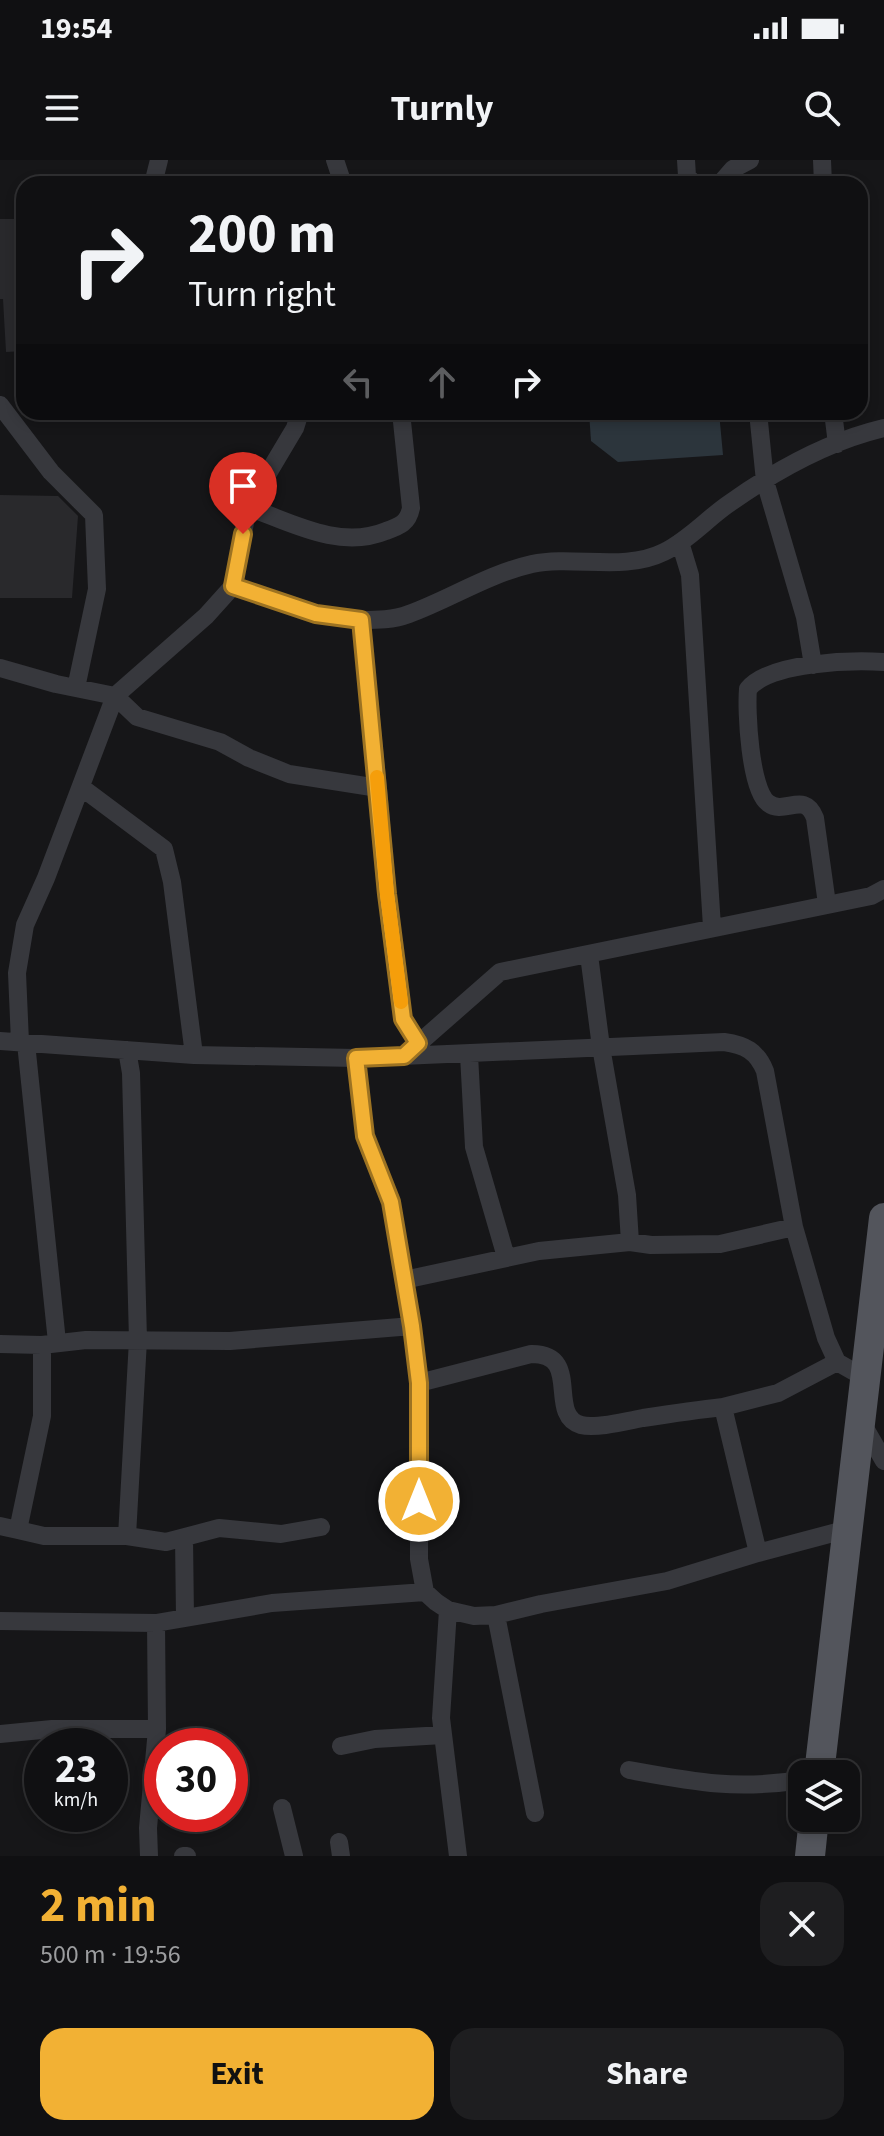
<!DOCTYPE html>
<html lang="en">
<head>
<meta charset="utf-8">
<style>
	:root { --surface:#101012; --page:#1e1e20; --text:#f1f3f6; --muted:#9c9d9f; --line:#303032; --accent:#f2b134 }
	body { margin:0; font-family:"Source Sans 3",sans-serif; background:var(--page); color:var(--text); height:100vh; display:flex; flex-direction:column; font-size:30px; white-space:nowrap }
	* { box-sizing:border-box; margin:0 }
	p { font-size:26px; color:var(--muted) }
	.icon { flex:none; width:44px; height:44px; fill:none; stroke:currentColor; stroke-width:2; stroke-linecap:round; stroke-linejoin:round }
	.map { position:relative; height:1696px; overflow:hidden }
	.sheet { display:flex; flex-direction:column; background:var(--surface); flex:1 }
	.sheet>* { flex:none }
	.guide { position:absolute; left:16px; top:16px; width:852px; height:244px; border-radius:24px; box-shadow:0 4px 12px #0003,0 0 0 2px var(--line); background:#101012; color:var(--text); overflow:hidden }
	.buttons { position:absolute; left:788px; top:1600px; display:grid; gap:16px }
	.buttons a { display:grid; place-items:center; width:72px; height:72px; border-radius:16px; background:var(--surface); box-shadow:0 4px 12px #0003,0 0 0 2px var(--line); font-size:40px }
	.speed { position:absolute; left:24px; top:1568px; display:flex; gap:16px; font-size:40px; font-weight:700; text-align:center }
	.speed>* { display:grid; place-content:center; width:104px; height:104px; border-radius:50%; background:var(--surface); box-shadow:0 4px 12px #0003,0 0 0 2px var(--line); line-height:1 }
	.speed small { font-size:20px; font-weight:400 }
	.speed .limit { border:12px solid #d22; background:#fff; color:#111 }
	.pin { position:absolute; display:grid; place-items:center; width:68px; height:68px; color:#fff; margin:-82px -34px; border-radius:50% 50% 50% 0; rotate:-45deg; box-shadow:0 0 8px #0007 }
	.pin .icon { rotate:45deg }
	.me { position:absolute; width:88px; margin:-44px; rotate:0deg; stroke-linejoin:round; filter:drop-shadow(0 0 6px #0008) }
	.turn { display:flex; align-items:center; gap:28px; height:168px; padding:0 40px; font-size:36px }
	.turn .icon { width:104px; height:104px; stroke-width:2.5 }
	.turn b { display:block; font-size:56px; line-height:68px }
	.lanes { display:flex; align-items:center; height:76px; padding:0 40px; background:#0003; justify-content:center; gap:40px; direction:ltr }
	.lanes .off { opacity:.35 }
	.round { display:grid; place-items:center; flex:none; width:84px; height:84px; border-radius:24px; background:var(--page) }
	.overview { display:flex; align-items:center; justify-content:space-between; height:136px; padding:0 40px }
	h1 { font-size:48px; font-weight:700; line-height:60px; color:var(--accent) }
	.button { display:flex; gap:16px; margin-top:auto; padding:16px 40px }
	.button a { flex:1; height:92px; border-radius:24px; background:var(--accent); color:#111; font-size:32px; font-weight:700; line-height:92px; text-align:center }
	.button a+a { background:var(--page); color:var(--text) }
	.status { display:flex; justify-content:space-between; align-items:center; height:56px; padding:0 40px; background:var(--surface); direction:ltr }
	.status svg { height:22px; fill:currentColor }
	header { display:flex; justify-content:space-between; align-items:center; height:104px; padding:0 40px; background:var(--surface); font-size:36px; font-weight:700 }
	.map>svg:first-child { display:block }
	.water { fill:#2c353c }
	.building { fill:#29292c }
	.lines { fill:none; stroke-linecap:round; stroke-linejoin:round }
	.minor { stroke:#37383d; stroke-width:18 }
	.primary { stroke:#53555c; stroke-width:30 }
	.route-casing { stroke:#9d7322; stroke-width:20 }
	.route { stroke:#f2b134; stroke-width:14 }
	.slow { stroke:#f59e0b; stroke-width:14 }
</style>
</head>
<body>
<div class="status"><b>19:54</b><svg viewBox="0 0 49 12"><path d="M0 12V9h3v3zM5 12V6h3v6zM10 12V3h3v9zM15 12V0h3v12zM26 1h20v11H26zM47 4h2v5h-2z"/></svg></div>
<header><svg class="icon" aria-label="menu" viewBox="0 0 24 24"><path d="M4 6h16M4 12h16M4 18h16"/></svg>Turnly<svg class="icon" aria-label="search" viewBox="0 0 24 24"><circle cx="10" cy="10" r="6"/><path d="M15 15l6 6"/></svg></header>
<div class="map">
<svg width="884" height="1696" viewBox="0 0 884 1696">
	<rect width="100%" height="100%" fill="#161618"/>
	<!-- water -->
	<path class="water" d="M589,252h130l4,43 -105,7 -27,-21z"/>
	<!-- building -->
	<path class="building" d="M0,59h24v132l-18,1 -3,-53h-3z
		M0,335l58,1 20,20 -6,82h-72z"/>
	<g class="lines">
		<!-- minor -->
		<path class="minor" d="M335,0l8,24
			M686,0l1,16 7,8
			M822,0l1,24
			M153,24l6,-24
			M720,24l13,-15 17,-9
			M0,245l51,67 43,43 3,74 -21,99
			M758,252l7,69 40,136 8,48
			M833,252l4,32
			M248,347l47,-79 5,-16
			M680,382l10,33 22,352
			M233,426l15,-79c44,16 92,43 138,24 14,-5 22,-8 25,-23l-10,-96
			M361,460c16,0 32,0 48,-6 41,-15 79,-40 123,-50 42,-9 92,8 132,-12 23,-11 42,-32 63,-47 46,-33 102,-64 157,-77
			M0,508l56,16 59,12 -69,182 -21,47 -8,48 3,69 6,1 31,299
			M81,627l83,62 8,33 22,173
			M378,628l-89,-14 -40,-16 -29,-16 -83,-25 -22,-21 91,-80 27,-30 83,28 45,6 16,159 1,9 9,106 16,125 15,24
			M827,744l-12,-86c-11,-28 -30,-2 -47,-15 -18,-13 -22,-93 -20,-114 22,-27 103,-29 136,-27
			M589,795l12,92 26,148 3,47
			M0,881l194,14 162,3 368,-16c21,3 33,9 41,29l29,156 32,111 11,24 28,16
			M410,891l90,-79 371,-76 13,-7
			M469,895l5,92 32,110
			M356,898l9,78 26,66 21,124 7,57v176l6,33 11,10 12,8 26,6 22,-1 45,-11 126,-23 91,-28 90,-24
			M404,1120l135,-29 91,-9 21,3 69,-1 74,-17
			M0,1184l42,1 44,-5 144,1 182,-15
			M419,1223l112,-29c52,-1 15,61 50,71 15,4 46,-4 62,-7 26,-4 53,-8 80,-11
			M862,1263l22,38
			M0,1366l18,4 24,-114v-71
			M18,1370l26,6h83l39,6 53,-14 62,6 40,-7
			M127,1376l11,-196 -7,-267 -4,-23
			M184,1377l1,81
			M758,1393l-35,-146 55,-14 59,-31
			M448,1450l-7,108 17,138
			M496,1455l39,198
			M0,1461l156,2 116,-20 153,-11
			M156,1463l1,106
			M0,1574l52,-5h105l-9,99 1,28
			M341,1586l34,-7 68,-4
			M629,1610c66,12 105,20 173,10
			M282,1648l12,48
			M339,1682l2,14
			M183,1696h4"/>
		<!-- primary -->
		<path class="primary" d="M819,1614l65,-556
			M810,1696l4,-38"/>
	</g>
	<g class="lines">
		<defs>
			<path id="route" d="M243,374l-10,52 83,28 45,6 26,274 16,125 15,24 -14,13 -48,2 9,78 26,66 21,124 7,57v118"/>
		</defs>
		<!-- route casing -->
		<use href="#route" class="route-casing"/>
		<!-- route -->
		<use href="#route" class="route"/>
		<!-- slow -->
		<path class="slow" d="M377,617l10,117 14,108"/>
	</g>
</svg>
<div class="buttons">
<a><svg class="icon" aria-label="layers" viewBox="0 0 24 24"><path d="M12 4l9 5-9 5-9-5zM3 14l9 5 9-5"/></svg></a>
</div>
<div class="speed"><div>23<small>km/h</small></div><div class="limit">30</div></div>
<div class="pin" style="left:243px;top:374px;background:#d93025"><svg class="icon" aria-label="arrive" viewBox="0 0 24 24"><path d="M6 21V4h12l-3 4 3 4H6"/></svg></div>
<svg class="me" style="left:419px;top:1341px" viewBox="-20 -20 40 40"><circle r="17" fill="#f2b134" stroke="#fff" stroke-width="3"/><path d="M0-11L8 9 0 5-8 9z" fill="#fff"/></svg>
<div class="guide">
<div class="turn"><svg class="icon" aria-label="right" viewBox="0 0 24 24"><path d="M7 20v-9h11M14 6l5 5-5 5"/></svg><div><b>200 m</b>Turn right</div></div>
<div class="lanes"><svg class="icon off" aria-label="left" viewBox="0 0 24 24"><path d="M17 20v-9H6M10 6l-5 5 5 5"/></svg><svg class="icon off" aria-label="ahead" viewBox="0 0 24 24"><path d="M12 20V5M6 11l6-6 6 6"/></svg><svg class="icon" aria-label="right" viewBox="0 0 24 24"><path d="M7 20v-9h11M14 6l5 5-5 5"/></svg></div>
</div>
</div>
<section class="sheet">
<div class="overview"><div><h1>2 min</h1><p>500 m · 19:56</p></div><a class="round"><svg class="icon" aria-label="close" viewBox="0 0 24 24"><path d="M6 6l12 12M18 6L6 18"/></svg></a></div>
<div class="button"><a>Exit</a><a>Share</a></div>
</section>
</body>
</html>
